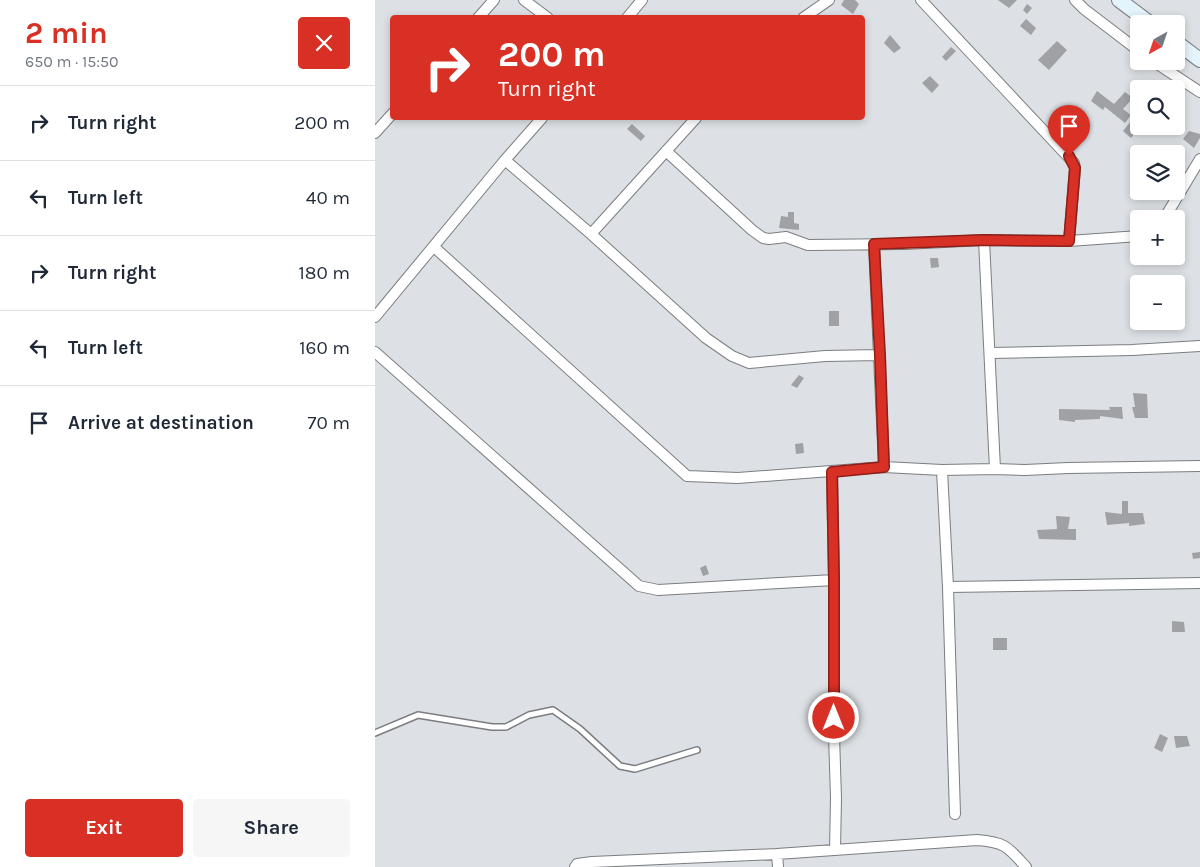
<!DOCTYPE html>
<html lang="en">
<head>
<meta charset="utf-8">
<style>
	:root { --surface:#fff; --page:#f6f6f7; --text:#1f2937; --muted:#747a83; --line:#e0e1e3; --accent:#d93025 }
	body { margin:0; font-family:Karla,sans-serif; background:var(--page); color:var(--text); height:100vh; display:flex; flex-direction:column; font-size:19px; white-space:nowrap }
	* { box-sizing:border-box; margin:0 }
	p { font-size:16px; color:var(--muted) }
	.icon { flex:none; width:28px; height:28px; fill:none; stroke:currentColor; stroke-width:2; stroke-linecap:round; stroke-linejoin:round }
	.map { position:relative; flex:1; overflow:hidden }
	.side { display:flex; flex-direction:column; background:var(--surface); width:375px }
	.side>* { flex:none }
	.guide { position:absolute; left:15px; top:15px; width:475px; height:105px; border-radius:5px; box-shadow:0 2px 8px #0003; background:#d93025; color:#fff; overflow:hidden }
	.needle { width:32px; rotate:220deg }
	.tools { position:absolute; left:755px; top:15px; display:grid; gap:10px }
	.tools a { display:grid; place-items:center; width:55px; height:55px; border-radius:5px; background:var(--surface); box-shadow:0 2px 8px #0003; font-size:25px }
	.pin { position:absolute; display:grid; place-items:center; width:42px; height:42px; color:#fff; margin:-51px -21px; border-radius:50% 50% 50% 0; rotate:-45deg; box-shadow:0 0 5px #0007 }
	.pin .icon { rotate:45deg }
	.me { position:absolute; width:55px; margin:-28px; rotate:0deg; stroke-linejoin:round; filter:drop-shadow(0 0 4px #0008) }
	.turn { display:flex; align-items:center; gap:18px; height:105px; padding:0 25px; font-size:22px }
	.turn .icon { width:65px; height:65px; stroke-width:2.5 }
	.turn b { display:block; font-size:35px; line-height:42px }
	.round { display:grid; place-items:center; flex:none; width:52px; height:52px; border-radius:5px; background:var(--page) }
	.summary { display:flex; align-items:center; justify-content:space-between; height:85px; padding:0 25px }
	h1 { font-size:30px; font-weight:700; line-height:38px; color:var(--accent) }
	.primary-button { display:flex; gap:10px; margin-top:auto; padding:10px 25px }
	.primary-button a { flex:1; height:58px; border-radius:5px; background:var(--accent); color:#fff; font-size:20px; font-weight:700; line-height:58px; text-align:center }
	.primary-button a+a { background:var(--page); color:var(--text) }
	ul { padding:0; list-style:none }
	li { display:flex; align-items:center; gap:15px; height:75px; padding:0 25px; border-top:1px solid var(--line) }
	li div { flex:1 }
	li b { display:block; font-size:19px }
	li em { font-style:normal }
	main { display:flex; flex:1; min-height:0 }
	.map>svg:first-child { display:block }
	.building { fill:#a0a1a5 }
	.lines { fill:none; stroke-linecap:round; stroke-linejoin:round }
	.lane-casing { stroke:#7b7d81; stroke-width:8 }
	.street-casing { stroke:#7b7d81; stroke-width:12 }
	.secondary-casing { stroke:#7b7d81; stroke-width:16 }
	.lane { stroke:#fff; stroke-width:5 }
	.street { stroke:#fff; stroke-width:10 }
	.secondary { stroke:#e4f4fc; stroke-width:14 }
	.route-casing { stroke:#8d1f18; stroke-width:12 }
	.route { stroke:#d93025; stroke-width:9 }
</style>
</head>
<body>
<main>
<section class="side">
<div class="summary"><div><h1>2 min</h1><p>650 m · 15:50</p></div><a class="round" style="background:#d93025;color:#fff"><svg class="icon" aria-label="close" viewBox="0 0 24 24"><path d="M6 6l12 12M18 6L6 18"/></svg></a></div>
<ul>
<li><svg class="icon" aria-label="right" viewBox="0 0 24 24"><path d="M7 20v-9h11M14 6l5 5-5 5"/></svg><div><b>Turn right</b></div><em>200 m</em></li>
<li><svg class="icon" aria-label="left" viewBox="0 0 24 24"><path d="M17 20v-9H6M10 6l-5 5 5 5"/></svg><div><b>Turn left</b></div><em>40 m</em></li>
<li><svg class="icon" aria-label="right" viewBox="0 0 24 24"><path d="M7 20v-9h11M14 6l5 5-5 5"/></svg><div><b>Turn right</b></div><em>180 m</em></li>
<li><svg class="icon" aria-label="left" viewBox="0 0 24 24"><path d="M17 20v-9H6M10 6l-5 5 5 5"/></svg><div><b>Turn left</b></div><em>160 m</em></li>
<li><svg class="icon" aria-label="arrive" viewBox="0 0 24 24"><path d="M6 21V4h12l-3 4 3 4H6"/></svg><div><b>Arrive at destination</b></div><em>70 m</em></li>
</ul>
<div class="primary-button"><a>Exit</a><a>Share</a></div>
</section>
<div class="map">
<svg width="825" height="867" viewBox="0 0 825 867">
	<rect width="100%" height="100%" fill="#dde0e4"/>
	<!-- building -->
	<path class="building" d="M469,0h11l4,4 -6,10 -12,-9z
		M623,0h19l-8,8z
		M652,4l5,4 -5,6 -4,-4z
		M651,19l10,9 -5,7 -11,-9z
		M515,35l11,13 -7,5 -10,-10z
		M682,41l10,9 -18,20 -11,-10z
		M576,47l5,4 -10,10 -4,-4z
		M555,76l9,9 -7,8 -10,-10z
		M722,91l17,13 11,-12 8,6 -10,11 8,6 -6,8 -20,-16 -2,3 -12,-9z
		M756,121l9,6 -9,11 -8,-7z
		M257,124l13,12 -4,5 -14,-12z
		M814,131l11,3v4l-6,10 -11,-9z
		M413,212h6v11l5,1v6l-20,-2 2,-12 7,1z
		M555,258h8l1,9 -8,1z
		M454,311h10v15h-10z
		M424,375l5,3 -7,10 -6,-3z
		M758,393l14,1 1,24h-13l-3,-11h3z
		M734,407h13l1,12 -23,-3v3l-25,1v2l-16,-2v-11l51,1z
		M428,443l1,10 -8,1 -1,-10z
		M747,501h6v12h15l2,11 -16,2v-3l-22,2 -2,-13 17,2z
		M681,516l14,1 -2,12h8v11l-37,-1 -2,-9 20,-1z
		M825,552v6l-7,1 -1,-6z
		M331,565l3,9 -6,2 -3,-8z
		M797,621l12,1 1,10h-13z
		M618,638h14v12h-14z
		M785,734l8,4 -6,14 -8,-4z
		M799,736h13l3,10 -14,2z"/>
	<g class="lines">
		<defs>
			<path id="lane" d="M0,733l43,-18 74,12h14l23,-12 24,-5 27,19 40,37 15,3 62,-19"/>
			<path id="street" d="M149,0l24,18
				M546,0l153,163 1,5 -6,73
				M700,0l9,9 55,42
				M103,18l16,-18
				M252,18l15,-18
				M428,18l26,-18
				M778,61l47,31
				M0,133l18,-20
				M291,151l86,79 11,8 6,1 17,-2 22,8 96,-1 80,-4 85,1 70,-5
				M130,160l86,74 115,104 26,18 17,7 76,-7 55,-1
				M789,219l36,-60
				M216,234l105,-116
				M609,240l11,229
				M499,244l10,223
				M59,247l253,229 51,2 146,-11 58,3 53,-1 30,1 43,-2 132,-2
				M0,317l130,-157 37,-42
				M0,352l264,234 19,4 176,-10
				M615,353l142,-3 68,-4
				M567,470l6,117 7,227
				M457,472l2,108v155l2,63 -1,52
				M573,587l252,-4
				M402,854l1,13
				M200,867l2,-3 15,-2 185,-8 200,-14c28,2 31,7 49,27"/>
			<path id="secondary" d="M744,0l32,24
				M801,42l24,18"/>
		</defs>
		<!-- lane casing -->
		<use href="#lane" class="lane-casing"/>
		<!-- street casing -->
		<use href="#street" class="street-casing"/>
		<!-- secondary casing -->
		<use href="#secondary" class="secondary-casing"/>
		<!-- lane -->
		<use href="#lane" class="lane"/>
		<!-- street -->
		<use href="#street" class="street"/>
		<!-- secondary -->
		<use href="#secondary" class="secondary"/>
	</g>
	<g class="lines">
		<defs>
			<path id="route" d="M459,718v-138l-2,-108 52,-5 -4,-112 -6,-111 110,-4 85,1 6,-73 -6,-12"/>
		</defs>
		<!-- route casing -->
		<use href="#route" class="route-casing"/>
		<!-- route -->
		<use href="#route" class="route"/>
	</g>
</svg>
<div class="tools">
<a><svg class="needle" viewBox="-14 -14 28 28"><path d="M0-13l5 13h-10z" fill="#e53935"/><path d="M0 13l5-13h-10z" fill="#747a83"/></svg></a>
<a><svg class="icon" aria-label="search" viewBox="0 0 24 24"><circle cx="10" cy="10" r="6"/><path d="M15 15l6 6"/></svg></a>
<a><svg class="icon" aria-label="layers" viewBox="0 0 24 24"><path d="M12 4l9 5-9 5-9-5zM3 14l9 5 9-5"/></svg></a>
<a>+</a>
<a>−</a>
</div>
<div class="pin" style="left:694px;top:156px;background:#d93025"><svg class="icon" aria-label="arrive" viewBox="0 0 24 24"><path d="M6 21V4h12l-3 4 3 4H6"/></svg></div>
<svg class="me" style="left:459px;top:718px" viewBox="-20 -20 40 40"><circle r="17" fill="#d93025" stroke="#fff" stroke-width="3"/><path d="M0-11L8 9 0 5-8 9z" fill="#fff"/></svg>
<div class="guide">
<div class="turn"><svg class="icon" aria-label="right" viewBox="0 0 24 24"><path d="M7 20v-9h11M14 6l5 5-5 5"/></svg><div><b>200 m</b>Turn right</div></div>
</div>
</div>
</main>
</body>
</html>
